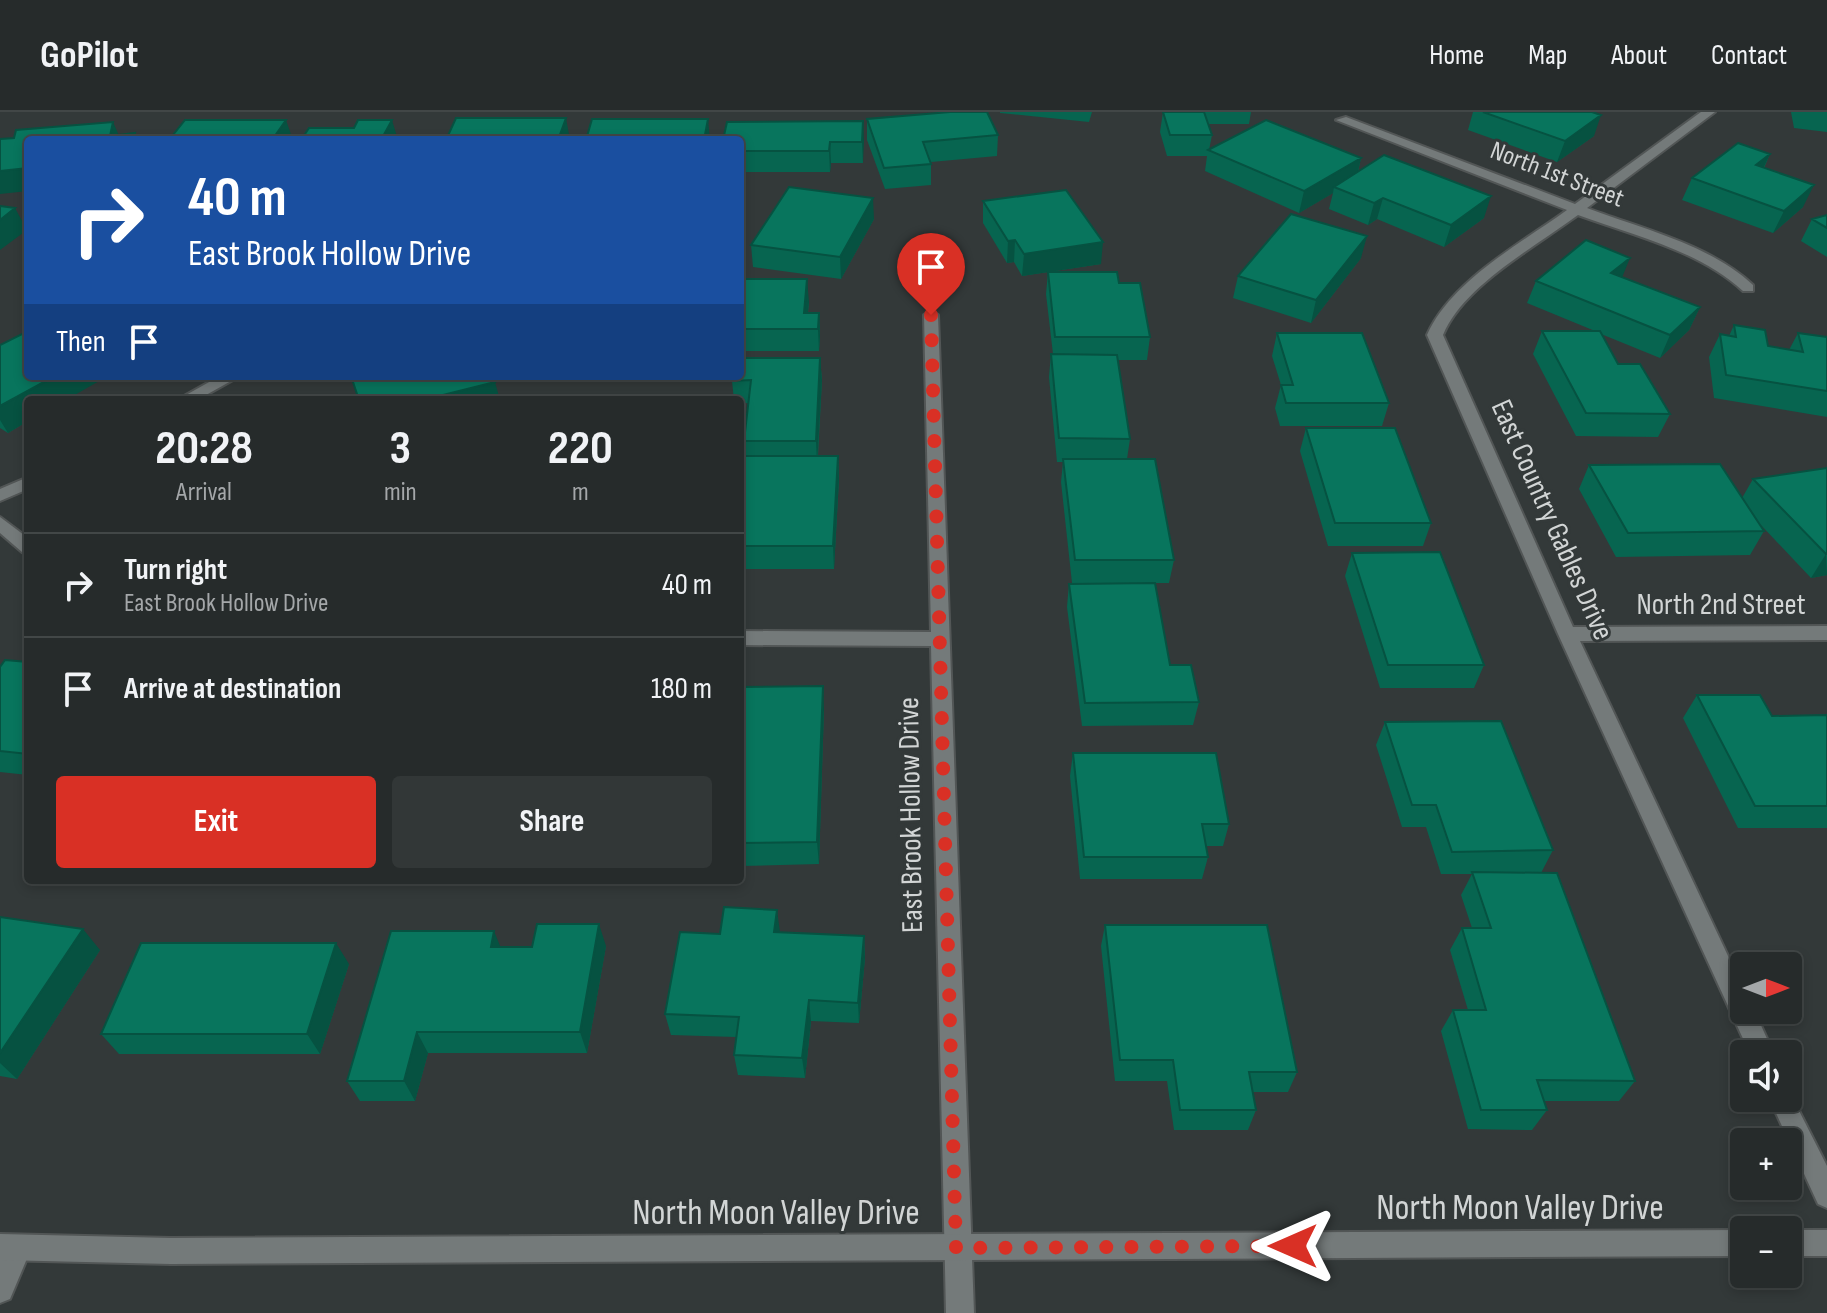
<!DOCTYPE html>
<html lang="en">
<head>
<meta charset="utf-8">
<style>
	:root { --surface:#262b2b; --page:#323737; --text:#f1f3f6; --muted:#a4a7a9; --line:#424747; --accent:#d93025 }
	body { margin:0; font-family:"Sofia Sans Condensed",sans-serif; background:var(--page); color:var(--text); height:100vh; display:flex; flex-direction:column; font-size:30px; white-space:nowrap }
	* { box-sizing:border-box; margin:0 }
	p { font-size:26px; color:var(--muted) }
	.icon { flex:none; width:44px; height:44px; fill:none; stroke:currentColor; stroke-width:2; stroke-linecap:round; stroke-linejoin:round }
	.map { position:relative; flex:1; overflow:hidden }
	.drawer { position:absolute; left:24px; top:284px; width:720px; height:488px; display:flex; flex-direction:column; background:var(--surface); border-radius:8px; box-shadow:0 4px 12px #0003,0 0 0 2px var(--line) }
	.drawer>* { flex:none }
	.guide { position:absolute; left:24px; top:24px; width:720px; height:244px; border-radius:8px; box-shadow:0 4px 12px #0003,0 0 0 2px var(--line); background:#1a4fa0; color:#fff; overflow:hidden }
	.needle { width:52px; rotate:90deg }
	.tools { position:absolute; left:1730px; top:840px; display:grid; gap:16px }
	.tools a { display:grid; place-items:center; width:72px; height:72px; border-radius:8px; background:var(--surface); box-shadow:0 4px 12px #0003,0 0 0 2px var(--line); font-size:40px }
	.pin { position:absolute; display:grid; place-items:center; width:68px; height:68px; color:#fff; margin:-82px -34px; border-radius:50% 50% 50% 0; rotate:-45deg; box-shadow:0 0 8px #0007 }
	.pin .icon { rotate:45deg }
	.me { position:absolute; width:88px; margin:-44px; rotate:270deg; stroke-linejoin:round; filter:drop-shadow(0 0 6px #0008) }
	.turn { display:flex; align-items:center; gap:28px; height:168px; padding:0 32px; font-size:36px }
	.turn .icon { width:104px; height:104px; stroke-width:2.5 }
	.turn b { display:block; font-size:56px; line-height:68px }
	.then { display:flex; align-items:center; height:76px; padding:0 32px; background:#0003; gap:16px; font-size:30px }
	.eta { display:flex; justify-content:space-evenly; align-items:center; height:136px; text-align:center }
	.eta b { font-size:48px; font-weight:700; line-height:56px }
	.button { display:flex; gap:16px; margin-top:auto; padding:16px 32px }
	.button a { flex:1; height:92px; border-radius:8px; background:var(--accent); color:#fff; font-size:32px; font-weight:700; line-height:92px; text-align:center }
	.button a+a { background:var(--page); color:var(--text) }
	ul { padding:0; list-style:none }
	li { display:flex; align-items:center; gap:24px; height:104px; padding:0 32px; border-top:2px solid var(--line) }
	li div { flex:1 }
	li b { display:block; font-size:30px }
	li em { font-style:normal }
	header { display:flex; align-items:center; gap:48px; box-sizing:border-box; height:112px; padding:0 40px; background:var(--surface); border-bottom:2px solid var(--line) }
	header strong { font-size:38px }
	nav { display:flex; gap:44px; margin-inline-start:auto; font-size:28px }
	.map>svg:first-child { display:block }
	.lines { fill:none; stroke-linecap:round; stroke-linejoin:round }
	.minor-casing { stroke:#525656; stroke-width:4 }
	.tertiary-casing { stroke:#525656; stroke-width:4 }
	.minor { fill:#747a7a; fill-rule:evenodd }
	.tertiary { fill:#747a7a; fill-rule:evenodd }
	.wall { fill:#076550 }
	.shaded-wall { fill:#065241 }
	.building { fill:#08755d; stroke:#065241; stroke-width:2 }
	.route { stroke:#d93025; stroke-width:14; stroke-dasharray:0 25.2 }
	.labels { text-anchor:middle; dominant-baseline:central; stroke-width:6; stroke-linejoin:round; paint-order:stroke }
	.far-street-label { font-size:26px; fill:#d2d5d5; stroke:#333939 }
	.street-label { font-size:30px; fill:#d2d5d5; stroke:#333939 }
	.near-street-label { font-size:36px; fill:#d2d5d5; stroke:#333939 }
</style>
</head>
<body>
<header>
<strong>GoPilot</strong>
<nav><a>Home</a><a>Map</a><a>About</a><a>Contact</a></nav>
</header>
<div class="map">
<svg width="1827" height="1201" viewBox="0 0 1827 1201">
	<rect width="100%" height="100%" fill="#333939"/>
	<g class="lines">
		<defs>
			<path id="minor" d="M1701,0h14l-128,96c55,21 122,36 166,77v6h-10c-43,-40 -110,-56 -165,-76 -43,32 -115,71 -135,120l130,292 254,-1v14l-247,1 164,349v20h10l20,44h-24l-192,-420 -131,-299c24,-54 93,-91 140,-125l-231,-90 10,-3 229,87z
				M931,199l7,4 36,998h-28l-15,-667 -191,-1v-14l191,1 -7,-317z
				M220,264h20l-43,24h-20z
				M28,365v12l-28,12v-12z
				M0,405l28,21v16l-6,-2 -22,-19z
				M1788,977l39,77v42l-9,-4 -49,-106h19z
				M18,1124l10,3 3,10 -21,50 -10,4v-45l8,-19z"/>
			<path id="tertiary" d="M1745,1118l-1,26 -1573,8 -171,-4v-26l171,4z
				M1787,1118h40v26h-39z"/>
		</defs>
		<!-- minor casing -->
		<use href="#minor" class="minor-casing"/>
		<!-- tertiary casing -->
		<use href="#tertiary" class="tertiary-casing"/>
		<!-- minor -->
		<use href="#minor" class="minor"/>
		<!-- tertiary -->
		<use href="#tertiary" class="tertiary"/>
	</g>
	<!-- wall -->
	<path class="wall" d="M1000,0h92l-3,10 -89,-9z
		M1163,0h88l-2,12h-41l4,11 -3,15 152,8 -3,14 126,46 -40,29 -67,-28 -9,6 -39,-16 4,-16 -34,20 -94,-42 2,-15h-40l-7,-24z
		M1473,0h119l2,24 -37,26 -89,-32z
		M1791,0h36v20l-33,-4z
		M867,7l131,16 -1,21 -66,6v23l-46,4 -18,-49z
		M863,9v42h-32l-1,9h-90v-32z
		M1770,42l-6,14 39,39 -30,26 -91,-33 10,-22z
		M983,89l118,63 -53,8 71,11 31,54 -3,23h-29l12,79 -3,20 47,101 -5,23h-14l15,82 29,37 -6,23 -111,1 -15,-119 2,-23 3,-1 -11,-101 2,-20h-6l-8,-85 2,-23h2l-7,-60 2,-22 -26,4 -8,-14 -7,1 -24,-40z
		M1827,103v42l-26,-16 11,-22z
		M874,107l-33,60 -88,-12 -2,-22z
		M1361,146l-50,65 -78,-25 5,-22z
		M1622,165l78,30 -11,23 -29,28 -59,-24 17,30 52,50 -12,23 -82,-1 -43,-82 9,-23h53l-68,-28 9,-22z
		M740,167l69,23 -1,11h11l1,23 -1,15h-79z
		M1734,213l34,21 21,4 9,-17 29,4v80l-113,-19 -5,-41 11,-23 9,2z
		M1277,221l112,70 -7,23h-102l-5,-18 6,-23 -9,-29z
		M0,233l28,55v21l-20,12 -8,-5z
		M820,246l2,22 -4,76h20l1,23 -5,90h-94v-113h5l-1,-15 4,-38 -8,1v-4h-6l-2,-19z
		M561,264h51l-4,5 -18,-3 -2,3z
		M1306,316l125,95 -8,23h-95l-28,-95z
		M1589,353l153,33 11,-19 74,-11v107l-16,3 -52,-55 5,8 -14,24 -134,2 -37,-68z
		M1352,441l132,112 -10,23h-94l-35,-112z
		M28,550v113l-28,-3v-105z
		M740,575l84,22 -5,155 -79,2z
		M1697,583l75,21 55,-1v113h-89l-55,-110z
		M1385,610l168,128 -12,23 94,208 -16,20h-76l4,9 -15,20 -64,-1 -27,-98 12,-21h15l-18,-60 12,-22h10l-11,-33 11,-21h-31l-15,-47h-24l-26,-82z
		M1073,641l156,71 -6,22h-17l2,11 -6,22h-122l-10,-103z
		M0,805l100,33 -83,129 -17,-3z
		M1105,813l192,147 -9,20h-35l3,18 -8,20h-74l-7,-49h-52l-14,-135z
		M780,820l84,4 1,22 -6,65 -48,-2 -6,57 -67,-3 -4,-20 2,-18 -65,-2 -6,-21 55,-80z
		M606,834l-19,107h-159l-13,48h-55l-13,-20 153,-134z
		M349,852l-29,90h-201l-18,-20z"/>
	<!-- shaded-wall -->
	<path class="shaded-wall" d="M1601,3l-7,21 -37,26 8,-21z
		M566,6l4,22h-12z
		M708,7l2,21h-6z
		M286,8l7,20h-21z
		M392,8l6,20h-17z
		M863,9l1,21 -1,21 -1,-21z
		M113,10l8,18 -11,-4z
		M830,30l1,21 -1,9 -1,-21z
		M1770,42l-10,21 -4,-10z
		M1361,46l-5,22 -22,7 -1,6 -34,20 5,-22z
		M28,56v23l-28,3v-23z
		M1814,73l-11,22 -30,26 11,-22z
		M1491,84l-7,22 -40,29 7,-22z
		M873,86l1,21 -33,60 -1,-22z
		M1383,86l-6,21 -9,6 6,-22z
		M15,96l12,22 -27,20v-30z
		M1367,124l-6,22 -50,65 5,-23z
		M1015,128l-1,22 -7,1 1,-22z
		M1103,130l-2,22 -79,12 2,-22z
		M1630,146l-9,22 -10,-7z
		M807,167l2,23 -3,27 -2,-16z
		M1700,195l-11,23 -29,28 10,-23z
		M819,201l1,23 -1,15 -1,-22z
		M820,246l2,22 -5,84 -1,-23z
		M55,264h53l-42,24h-38v21l-20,12 -8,-13v-14z
		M495,270l5,18h-77z
		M838,344l1,23 -5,90 -1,-23z
		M1826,442l1,21 -16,3z
		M823,574l1,23 -5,155 -2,-22z
		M777,798l3,22 -3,22 -3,-22z
		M599,812l7,22 -19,107 -7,-21z
		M83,817l17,21 -83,129 -17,-16v-10z
		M494,819l9,22 -12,-6z
		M864,824l1,22 -6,65 -1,-20z
		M336,831l13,21 -29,90 -13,-20z
		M809,888l2,21 -6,57 -3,-20z
		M417,920l11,21 -13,48 -11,-20z"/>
	<!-- building -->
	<path class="building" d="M950,0h37l11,23 -75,7 8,22 -47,4 -17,-49z
		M1163,0h41l8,23h-42z
		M1483,0h109l9,3 -36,26z
		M456,6h110l-8,22h-112z
		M592,7h116l-4,21h-118z
		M185,8h101l-14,20h-103z
		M358,8h34l-11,20h-80l8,-12h45z
		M1266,8l95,38 -57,33 -96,-41z
		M863,9l-1,21h-32l-1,9h-89v-11h-17l4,-18z
		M113,10l-3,14 25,-3 -2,7h-105v28l-28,3v-32l14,-1 2,-8z
		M1738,31l32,11 -14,11 58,20 -30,26 -92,-33z
		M1384,43l107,41 -40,29 -68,-27 -9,5 -40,-16z
		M789,75l84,11 -33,59 -89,-12z
		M1066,78l37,52 -79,12 -9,-14 -7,1 -25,-40z
		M0,94l15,2 -15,12z
		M1291,102l76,22 -51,64 -78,-24z
		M1827,103v13l-15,-9z
		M1586,128l44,18 -19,15 89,34 -30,28 -134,-54z
		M1048,160h69l2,11h21l10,54h-95z
		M740,167h67l-3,34h15l-1,16h-78z
		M1734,213l31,5 3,16 35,6 -5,-19 29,4v54l-101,-16 -6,-41 16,3z
		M28,219v45h27l-55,30v-61z
		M1542,219h58l18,33h22l30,50 -84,-1z
		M1277,221h85l27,70h-103l-5,-18h12z
		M1051,242l66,1 13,84 -71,-1z
		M740,246h80l-4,83h-72l7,-61 -19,1 1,-5h7z
		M351,264h142l2,6 -72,18h-64z
		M1306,316h89l36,95h-96z
		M740,344h98l-5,90h-93v-56l1,-8h-1z
		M1063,347h92l19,101h-99z
		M1720,352l44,67 -136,2 -39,-68z
		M1827,356v86h-1l-73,-75z
		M1440,440l44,113h-96l-36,-112z
		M1155,471l15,82h21l8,37 -114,1 -16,-119z
		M5,548l23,2v92l-28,-3v-84z
		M823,574l-6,156 -77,1v-156z
		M1697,583h63l12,21 55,-1v91h-72z
		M1501,609l52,129 -101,2 -16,-47h-24l-27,-83z
		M1073,641h143l13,71h-27l6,33h-124z
		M1472,760l85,1 78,208 -98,-1 10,30h-66l-28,-100h33l-24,-82h29z
		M724,795l53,3 -3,22 90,4 -6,67 -49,-3 -7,58 -68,-3 5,-38 -74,-3 15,-82 40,2z
		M0,805l83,12 -83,124z
		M537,812h62l-19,108h-163l-13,49h-57l44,-150h103l-3,16h41z
		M1105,813h162l30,147h-48l7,38h-76l-7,-50h-53z
		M141,831h195l-29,91h-206z"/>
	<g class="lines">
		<!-- route -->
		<path class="route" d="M931,203l25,933 337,-2"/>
	</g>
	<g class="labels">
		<!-- far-street labels -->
		<g class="far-street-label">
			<text transform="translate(1557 63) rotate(21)">North 1st Street</text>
		</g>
		<!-- street labels -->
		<g class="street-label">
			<text transform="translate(1552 408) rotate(66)">East Country Gables Drive</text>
			<text x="1721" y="493">North 2nd Street</text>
			<text transform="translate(911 703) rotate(-91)">East Brook Hollow Drive</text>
		</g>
		<!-- near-street labels -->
		<g class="near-street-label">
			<text x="1520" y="1096">North Moon Valley Drive</text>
			<text x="776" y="1101">North Moon Valley Drive</text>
		</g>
	</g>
</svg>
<div class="tools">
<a><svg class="needle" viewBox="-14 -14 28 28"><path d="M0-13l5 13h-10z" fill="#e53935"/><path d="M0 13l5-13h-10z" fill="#a4a7a9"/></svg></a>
<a><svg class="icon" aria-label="sound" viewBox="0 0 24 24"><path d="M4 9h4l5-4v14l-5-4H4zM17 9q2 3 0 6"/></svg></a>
<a>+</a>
<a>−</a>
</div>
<div class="pin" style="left:931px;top:203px;background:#d93025"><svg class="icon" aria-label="arrive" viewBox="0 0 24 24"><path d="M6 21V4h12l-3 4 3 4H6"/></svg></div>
<svg class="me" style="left:1293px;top:1134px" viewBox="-20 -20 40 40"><path d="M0-17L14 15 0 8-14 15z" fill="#d93025" stroke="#fff" stroke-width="4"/></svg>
<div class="guide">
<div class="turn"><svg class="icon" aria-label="right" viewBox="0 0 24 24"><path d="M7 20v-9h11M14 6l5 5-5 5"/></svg><div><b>40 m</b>East Brook Hollow Drive</div></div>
<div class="then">Then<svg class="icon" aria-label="arrive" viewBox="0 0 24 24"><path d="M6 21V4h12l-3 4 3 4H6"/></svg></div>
</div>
<section class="drawer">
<div class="eta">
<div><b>20:28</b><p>Arrival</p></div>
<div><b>3</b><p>min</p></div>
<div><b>220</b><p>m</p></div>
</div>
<ul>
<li><svg class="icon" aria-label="right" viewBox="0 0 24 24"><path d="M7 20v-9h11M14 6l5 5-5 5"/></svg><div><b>Turn right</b><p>East Brook Hollow Drive</p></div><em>40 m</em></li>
<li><svg class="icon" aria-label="arrive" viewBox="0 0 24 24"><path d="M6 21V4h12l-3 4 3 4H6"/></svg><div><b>Arrive at destination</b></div><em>180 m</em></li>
</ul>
<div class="button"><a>Exit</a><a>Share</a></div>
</section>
</div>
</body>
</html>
